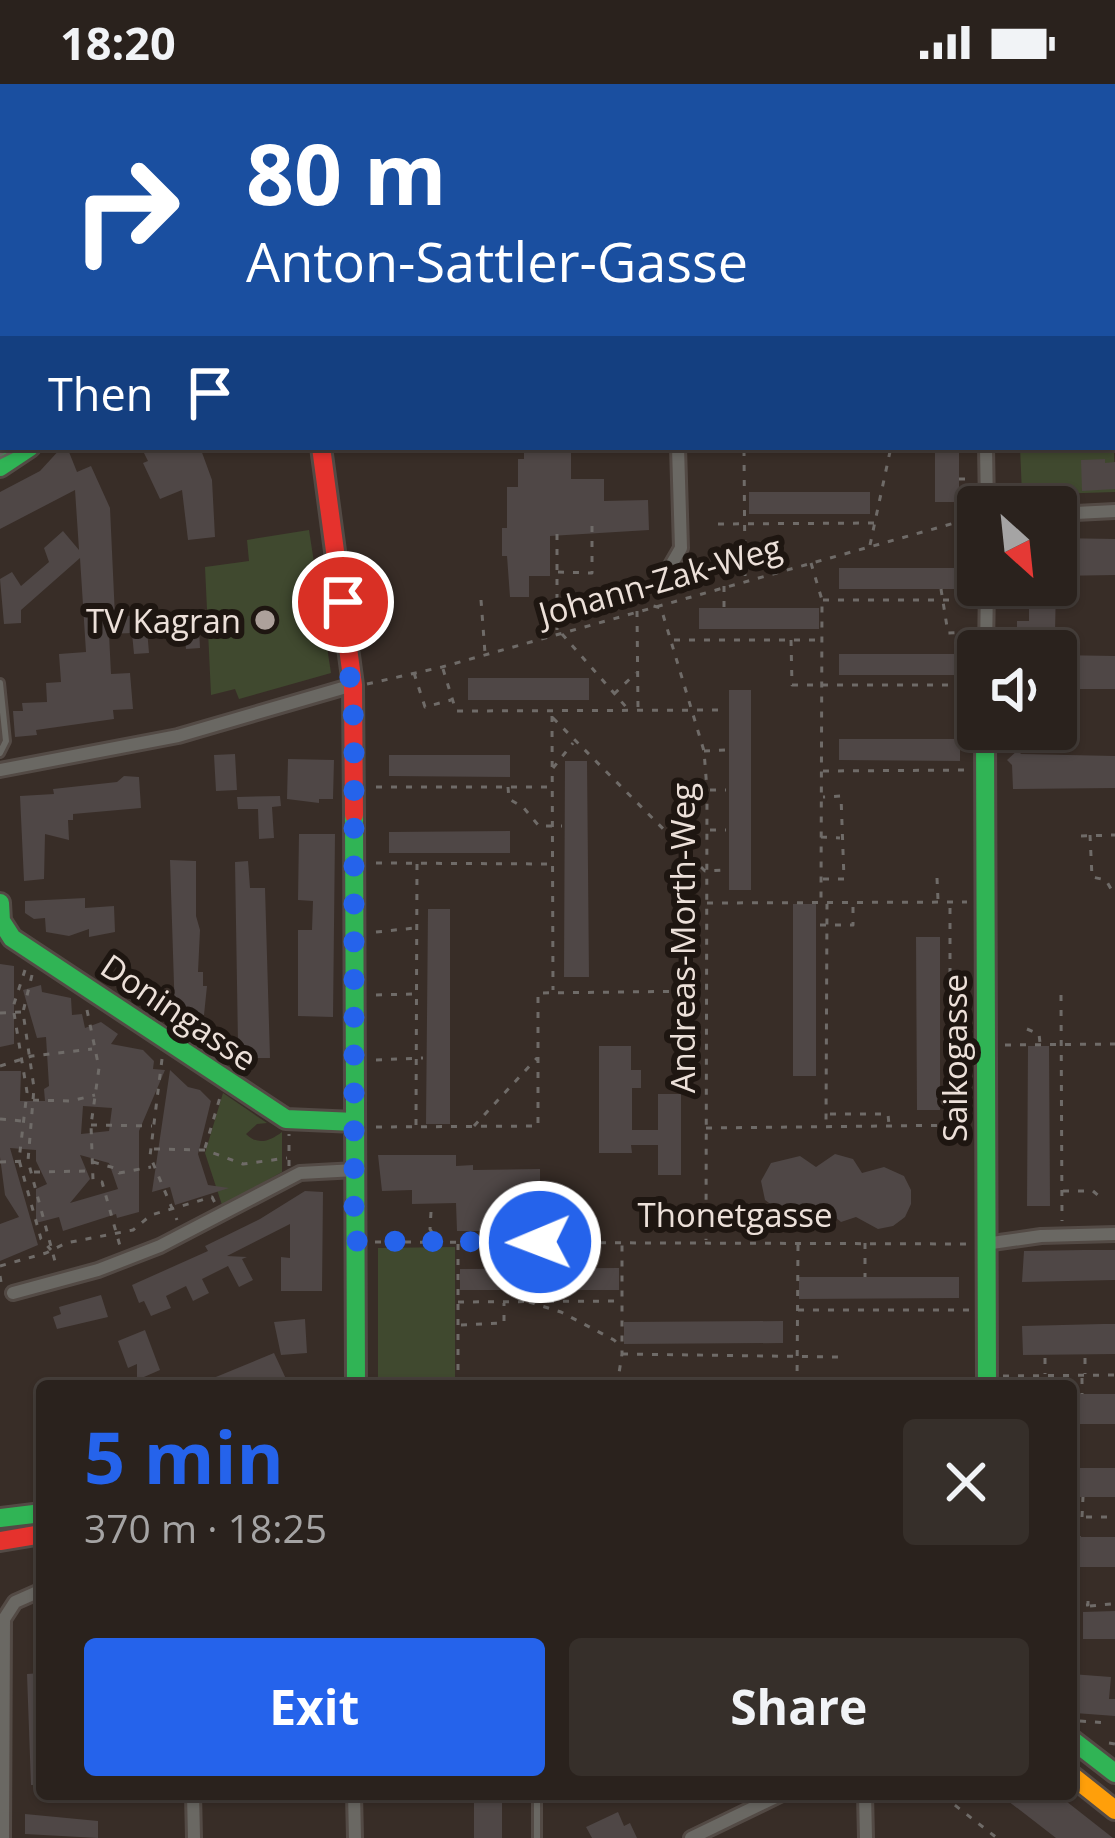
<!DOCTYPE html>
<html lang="en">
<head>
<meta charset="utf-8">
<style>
	:root { --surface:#2a221d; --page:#362f2a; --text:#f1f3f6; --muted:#a5a4a4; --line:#463f3b; --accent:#2563eb }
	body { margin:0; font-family:"Open Sans",sans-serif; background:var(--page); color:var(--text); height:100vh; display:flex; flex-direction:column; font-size:45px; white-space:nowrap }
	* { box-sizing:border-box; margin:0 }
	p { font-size:39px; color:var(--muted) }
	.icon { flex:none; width:66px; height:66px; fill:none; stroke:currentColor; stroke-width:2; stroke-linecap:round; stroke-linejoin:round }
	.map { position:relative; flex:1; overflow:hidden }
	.sheet { position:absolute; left:36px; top:1296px; width:1041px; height:420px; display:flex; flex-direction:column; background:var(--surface); border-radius:12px; box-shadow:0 3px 9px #0004,0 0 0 3px var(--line) }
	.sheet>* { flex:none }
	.top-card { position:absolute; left:0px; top:0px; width:1116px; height:366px; box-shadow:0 3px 9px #0004,0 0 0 3px var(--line); background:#1a4fa0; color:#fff; overflow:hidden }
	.needle { width:78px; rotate:153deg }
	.controls { position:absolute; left:957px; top:402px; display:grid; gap:24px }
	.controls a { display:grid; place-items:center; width:120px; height:120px; border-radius:12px; background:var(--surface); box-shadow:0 3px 9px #0004,0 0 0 3px var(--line); font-size:60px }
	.pin { position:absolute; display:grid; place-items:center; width:102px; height:102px; color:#fff; margin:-51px; border:6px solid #fff; border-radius:50%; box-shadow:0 3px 12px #0007 }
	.me { position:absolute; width:132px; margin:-66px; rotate:269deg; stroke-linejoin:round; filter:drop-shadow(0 0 9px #0008) }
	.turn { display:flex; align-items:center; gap:42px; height:252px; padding:0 48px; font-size:54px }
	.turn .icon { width:156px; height:156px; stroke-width:2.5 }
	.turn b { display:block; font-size:84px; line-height:102px }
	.then { display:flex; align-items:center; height:114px; padding:0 48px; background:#0003; gap:24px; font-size:45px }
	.round { display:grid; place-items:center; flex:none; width:126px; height:126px; border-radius:12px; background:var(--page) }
	.overview { display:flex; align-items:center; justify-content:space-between; height:204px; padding:0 48px }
	h1 { font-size:72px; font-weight:700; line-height:90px; color:var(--accent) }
	.action { display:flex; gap:24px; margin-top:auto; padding:24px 48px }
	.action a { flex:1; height:138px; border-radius:12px; background:var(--accent); color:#fff; font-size:48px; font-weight:700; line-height:138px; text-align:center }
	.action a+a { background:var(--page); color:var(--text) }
	.status { display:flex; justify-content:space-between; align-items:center; height:84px; padding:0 60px; background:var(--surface); direction:ltr }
	.status svg { height:33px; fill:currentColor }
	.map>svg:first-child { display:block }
	.green { fill:#40492f }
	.building { fill:#4f4746; fill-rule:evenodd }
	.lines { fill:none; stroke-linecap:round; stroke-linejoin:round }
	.lane-casing { stroke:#534a45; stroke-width:12 }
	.street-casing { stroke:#534a45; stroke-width:18 }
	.fast-casing { stroke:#534a45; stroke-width:24 }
	.slow-casing { stroke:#534a45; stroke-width:24 }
	.jam-casing { stroke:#534a45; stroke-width:24 }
	.path { stroke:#6f6b68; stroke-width:3; stroke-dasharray:6 9; stroke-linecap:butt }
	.lane { stroke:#6a6863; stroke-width:6 }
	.street { stroke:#6a6863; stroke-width:12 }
	.fast { stroke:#30b455; stroke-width:18 }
	.slow { stroke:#ff9f0a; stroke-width:18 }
	.jam { stroke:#e5322d; stroke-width:18 }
	.tram { stroke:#68635e; stroke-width:3 }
	.route { stroke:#2563eb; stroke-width:21; stroke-dasharray:0 37.8 }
	.poi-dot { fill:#ada19b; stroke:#1e1611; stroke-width:4.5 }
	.labels { text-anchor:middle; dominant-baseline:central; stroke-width:12; stroke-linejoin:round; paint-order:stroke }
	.street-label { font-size:33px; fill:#ece0d9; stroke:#1e1611 }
	.poi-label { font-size:33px; fill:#ece0d9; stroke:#1e1611; text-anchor:end }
</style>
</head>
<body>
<div class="status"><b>18:20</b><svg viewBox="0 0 49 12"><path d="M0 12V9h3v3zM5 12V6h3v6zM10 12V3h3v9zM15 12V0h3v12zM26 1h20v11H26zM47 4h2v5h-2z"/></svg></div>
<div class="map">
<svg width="1115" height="1754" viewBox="0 0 1115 1754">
	<rect width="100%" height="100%" fill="#382d27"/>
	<!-- green -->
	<path class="green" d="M1113,327l2,81 -93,3 -2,-48h93z
		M309,446l22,143 -92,26 -4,-10 -24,6 -6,-128 44,-6 -2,-21z
		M223,1009l44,30 -10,1 -11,10c12,12 24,7 36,-2v40l-60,33 -17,-52z
		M455,1163v133l-77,6v-138z"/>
	<!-- building -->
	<path class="building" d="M62,363h5l10,25 14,-6 19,42 5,109 83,-7 2,38 -14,1 -2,-23 -37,3 2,24 -15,1 -2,-21 -23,1 2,40 19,-1 3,36 -20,1 1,9 -78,11 1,5 -22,2 -2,-26h10l-1,-8 25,-1 -1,-19 15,-1 -2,-28 27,-2 -6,-94 -59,52v13l-17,1 -4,-45 12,-7 9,14 28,-24 -5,-14 19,-17 16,19 -4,-60 -75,39v-37l40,-21z
		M141,363h59l12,33 3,57 -27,3 -6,-50 -22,9 -17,-36 5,-2z
		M524,363h47v32h33v22l44,-1 1,30 -99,6v40h-21v21h-19l-3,-41h-5v-28h5v-41h11v-28h6z
		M935,363h24v55h-24z
		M1105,375v4l10,-1v27l-33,2 -1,-31z
		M749,408h121v22h-121z
		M1056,454l59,1v36l-59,1z
		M839,484h121v21h-121z
		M1029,501h27l-1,48 -38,1v-13h12z
		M699,524h120v21h-120z
		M839,570h121v21h-121z
		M1056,571l59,1v33h-59z
		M468,594h121v22h-121z
		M729,606h22v200h-22z
		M839,655h121v22l-121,-1z
		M1018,666l3,4 94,2v32l-102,1 -1,-24 -5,-5z
		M235,670l2,36 -21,1 -2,-36z
		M389,671h121v22l-121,-1z
		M288,675l46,1 -1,39h-14v4l-32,-4z
		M565,677h22l2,216h-25z
		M124,692l15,1 2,31 -68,6v6h-5l1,20 -24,-6 -1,45 -20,2 -4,-85 34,-2 -1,-5 64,-7z
		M280,712l1,10 -9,1 2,31 -15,1 -1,-30h-20l-1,-12z
		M510,747v22h-121v-21z
		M299,750h36l-2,183 -35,-1v-86h14l1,-29 -15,-1z
		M170,776l26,1v55l4,14 -2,42h5v14h4l-3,29 -29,1z
		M248,777l2,27h15l5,170h-30l-2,-14 -3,-182z
		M85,814v10l29,-2 1,26 -26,5v-8l-20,7 -23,-4 -1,-14 -11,1 -9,-6v-12z
		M793,820h23v172h-23z
		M428,825h22v215h-24z
		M916,853h24v173h-23z
		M0,880l14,2v78l-14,3z
		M41,901l1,7 29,6 1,17 10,-1 3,14 16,-6 17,12 -7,10 32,6 11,11 -1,8 12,1 -26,61v81l-22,6 -1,-4 -53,17 -4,-14 -23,6v-34l11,-5 -11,-23v-11l-26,-2 28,97 -38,16v-37l19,-7 -14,-22 -5,-38v-86h21l-1,30h25l-1,-12 5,-3 -3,-49 -9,1 -14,-48zM83,1022l29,2 -3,23 -28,3zM80,1071l29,8 9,26 -48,14 20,-24z
		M599,962h32v24h10v18h-9v42h26v-36h23v81h-23v-30h-27l1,8h-33z
		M1028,962h21l1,160h-23z
		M170,986l18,17 12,3 11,11 -13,53 10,31 21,3 -54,17 -5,-18 -18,5z
		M835,1070l18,5 9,14 22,-6 20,9 7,14v14l-6,13 -12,9 -15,3 -22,-12 -15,5 -13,-11 -14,-3 -8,7 -18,2 -23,-17 -4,-19 10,-18 29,-7 16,11z
		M378,1071h78v11l17,-1v5l67,-1v62h-83l-1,-28 -44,1v-14l-30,1z
		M305,1107l18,1 -1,99h-41v-34l9,1v-34l-63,32 20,1 -5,2 11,21 -14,7 -11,-21 -26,13 7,14 -16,8 -7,-15 -20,10 5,12 -20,8 -7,-15 -5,2 -7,-18 76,-34 -3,-5 55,-27z
		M1084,1166h31v30l-93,2 2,-31z
		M619,1184v22h-159v-21z
		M799,1193h160v21l-160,1z
		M101,1211l7,22 -51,12 -4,-12 8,-3 -2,-7z
		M305,1235l2,34 -26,2 -7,-33z
		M783,1237v22l-159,1v-22z
		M1103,1240h12v30l-92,1 -1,-29z
		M145,1246l15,40 -23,10v-16l-9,4 -10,-27z
		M274,1269l13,28 -9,5h-84z
		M1071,1310h44v30h-44z
		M1071,1384h44v29h-44z
		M1071,1453h44v30h-44z
		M1115,1527v28h-32v-27z
		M42,1589v112h-11l-4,-111z
		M1071,1590l40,3 -2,22h6v17l-40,-3 2,-22h-6z
		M474,1710h28v44h-28z
		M999,1710h58l56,44h-57z
		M618,1728l6,14 6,-3 7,15h-45l-6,-11z
		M25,1730l73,7v17l-73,-4z"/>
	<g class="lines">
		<defs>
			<path id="lane" d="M0,370l14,-7
				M0,599l6,58 -6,12
				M537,1710v44"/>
			<path id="street" d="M601,0l1,3
				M863,0l1,3
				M31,3v-3
				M240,3v-3
				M442,3l10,-3
				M0,42l3,1
				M1,262l2,6
				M986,363l1,60
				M1056,430l59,-3
				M670,483l11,-19 -3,-101
				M986,567l1,-66
				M0,686l178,-34 175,-51
				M985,1160l56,-8 74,-2
				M13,1209l85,-23 62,-24 140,-73 56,-3
				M193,1710l1,44
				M354,1710l1,44
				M865,1710l1,44
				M3,1754l1,-219 11,-17 27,-12
				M691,1754l91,-44"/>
			<path id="fast" d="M0,383l30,-20
				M985,645l2,657
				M354,731l2,571
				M0,819l1,18 11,17 274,181 69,3
				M0,1434l42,-5
				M1071,1655l44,34"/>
			<path id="slow" d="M0,355l3,-2
				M1071,1691l44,35"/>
			<path id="jam" d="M1046,3l9,-3
				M321,363l32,238 1,130
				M0,1457l42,-7"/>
		</defs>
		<!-- lane casing -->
		<use href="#lane" class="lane-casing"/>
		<!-- street casing -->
		<use href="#street" class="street-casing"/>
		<!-- fast casing -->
		<use href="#fast" class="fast-casing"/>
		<!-- slow casing -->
		<use href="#slow" class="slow-casing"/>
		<!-- jam casing -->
		<use href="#jam" class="jam-casing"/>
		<!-- path -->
		<path class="path" d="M763,0l13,3
			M821,0l1,3
			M84,3l1,-3
			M186,3v-3
			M747,3l8,-3
			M0,176l3,-2
			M692,365l124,-2
			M744,366l1,128
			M959,395h12
			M718,440l156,-1
			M557,450v100
			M870,461l21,-98
			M811,479l11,37 -1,299 6,5 -1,223
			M558,488l34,1v-52
			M643,498l3,22 15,4 43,143 3,39 -1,450
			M724,502v22
			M941,505l7,44 23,-1
			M481,516l4,53
			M823,516h149
			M637,527l1,97
			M562,550l65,74
			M674,556h146
			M791,556l1,45h180
			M443,585l13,42 270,-1
			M414,589l11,34 26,-7
			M367,600l75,-17 534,-150
			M614,610l22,-21
			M552,632l1,274
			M553,634l152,153 21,-1
			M704,667l22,-1
			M553,684l20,-25
			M823,687l146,-1
			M376,703h174
			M508,703l1,12 14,8 16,19h23
			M710,706h16
			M710,746h16
			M1090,751l2,42 14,3 9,16
			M1081,752l34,-1
			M821,753l19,1
			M376,779l175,1
			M937,794l1,22
			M823,795h21l-3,-83 -18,1
			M707,819l260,-1
			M820,841h33v-22
			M376,848l39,-4
			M25,886l-12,37 14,85 -8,68 22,79 10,11
			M32,891l-9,37 11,76 -6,73 28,104
			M376,911l39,-1
			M1061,911l1,226
			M87,926l12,58 -8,57 2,55 9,2 18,64
			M0,929l21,-1
			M1027,945l12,5 1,9
			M1005,961l110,-1
			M162,975l-12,97 27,64
			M376,976l47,-2
			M0,982l32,-10 60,-7
			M33,1016l38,1 24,-6
			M830,1030h58l1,11
			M0,1035l22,2
			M950,1040v-223
			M91,1041l61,1
			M416,1041l1,-262
			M474,1042l63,-68
			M376,1043l162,-1v-133l166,-2
			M706,1044l265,-3
			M205,1064l16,-54
			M154,1065l51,1 38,14 44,-6
			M0,1078l26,-1
			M93,1078l25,7 1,4 32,-6
			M289,1082v-32
			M34,1088l56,-1
			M1063,1107h30l8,7
			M431,1128l-1,17 7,12
			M375,1158l596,2
			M865,1159v34
			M458,1160v142
			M0,1182l46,-13 20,-10 67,-13 18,-15 61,-18 3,6
			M0,1192l1,6
			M458,1218l163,-1
			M529,1218l32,10 53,28 7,7
			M798,1226h172
			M461,1241l43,-2v-20
			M622,1270l216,3
			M1045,1274v16
			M1085,1274v16
			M1003,1292l112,-1
			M1082,1294v16
			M617,1302l5,-32v-110
			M797,1302l1,-142
			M1071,1433h44
			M1082,1433l1,-20
			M1078,1437l1,16
			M1071,1522l17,-1v-11
			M1090,1522l21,-2
			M1071,1613l5,1
			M1080,1637l27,2
			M1109,1659l6,1
			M947,1710v5l50,39"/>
		<!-- lane -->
		<use href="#lane" class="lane"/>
		<!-- street -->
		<use href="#street" class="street"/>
		<!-- fast -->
		<use href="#fast" class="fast"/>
		<!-- slow -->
		<use href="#slow" class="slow"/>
		<!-- jam -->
		<use href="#jam" class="jam"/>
		<!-- tram -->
		<path class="tram" d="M1033,3l10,-3
			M1061,3l9,-3
			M0,374l22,-11"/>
	</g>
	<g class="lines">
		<!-- route -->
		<path class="route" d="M343,518l11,121v518l186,1"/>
	</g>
	<!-- markers -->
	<circle class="poi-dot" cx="265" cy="536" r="12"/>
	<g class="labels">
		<!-- street labels -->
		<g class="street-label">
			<text transform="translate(660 496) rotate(-16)">Johann-Zak-Weg</text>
			<text transform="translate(682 854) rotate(-90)">Andreas-Morth-Weg</text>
			<text transform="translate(179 928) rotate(34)">Doningasse</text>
			<text transform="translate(954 974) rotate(-90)">Saikogasse</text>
			<text x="735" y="1130">Thonetgasse</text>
		</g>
		<!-- poi labels -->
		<g class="poi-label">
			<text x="241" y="536">TV Kagran</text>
		</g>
	</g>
</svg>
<div class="controls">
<a><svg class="needle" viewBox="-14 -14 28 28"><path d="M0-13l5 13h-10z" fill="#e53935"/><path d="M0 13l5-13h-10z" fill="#a5a4a4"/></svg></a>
<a><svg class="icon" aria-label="sound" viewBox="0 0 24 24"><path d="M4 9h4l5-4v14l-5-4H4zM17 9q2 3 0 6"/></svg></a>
</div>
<div class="pin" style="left:343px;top:518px;background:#d93025"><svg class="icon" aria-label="arrive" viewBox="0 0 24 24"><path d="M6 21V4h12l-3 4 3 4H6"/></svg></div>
<svg class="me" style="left:540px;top:1158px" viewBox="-20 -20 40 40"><circle r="17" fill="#2563eb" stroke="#fff" stroke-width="3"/><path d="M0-11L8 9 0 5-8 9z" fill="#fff"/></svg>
<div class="top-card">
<div class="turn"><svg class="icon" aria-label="right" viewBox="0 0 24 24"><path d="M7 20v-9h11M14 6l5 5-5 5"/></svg><div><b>80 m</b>Anton-Sattler-Gasse</div></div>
<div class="then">Then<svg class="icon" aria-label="arrive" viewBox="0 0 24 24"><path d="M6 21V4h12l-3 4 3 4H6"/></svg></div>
</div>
<section class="sheet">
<div class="overview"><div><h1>5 min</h1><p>370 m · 18:25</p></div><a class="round"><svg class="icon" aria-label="close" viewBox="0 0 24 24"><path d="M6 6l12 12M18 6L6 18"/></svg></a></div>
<div class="action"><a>Exit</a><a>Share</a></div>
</section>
</div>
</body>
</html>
